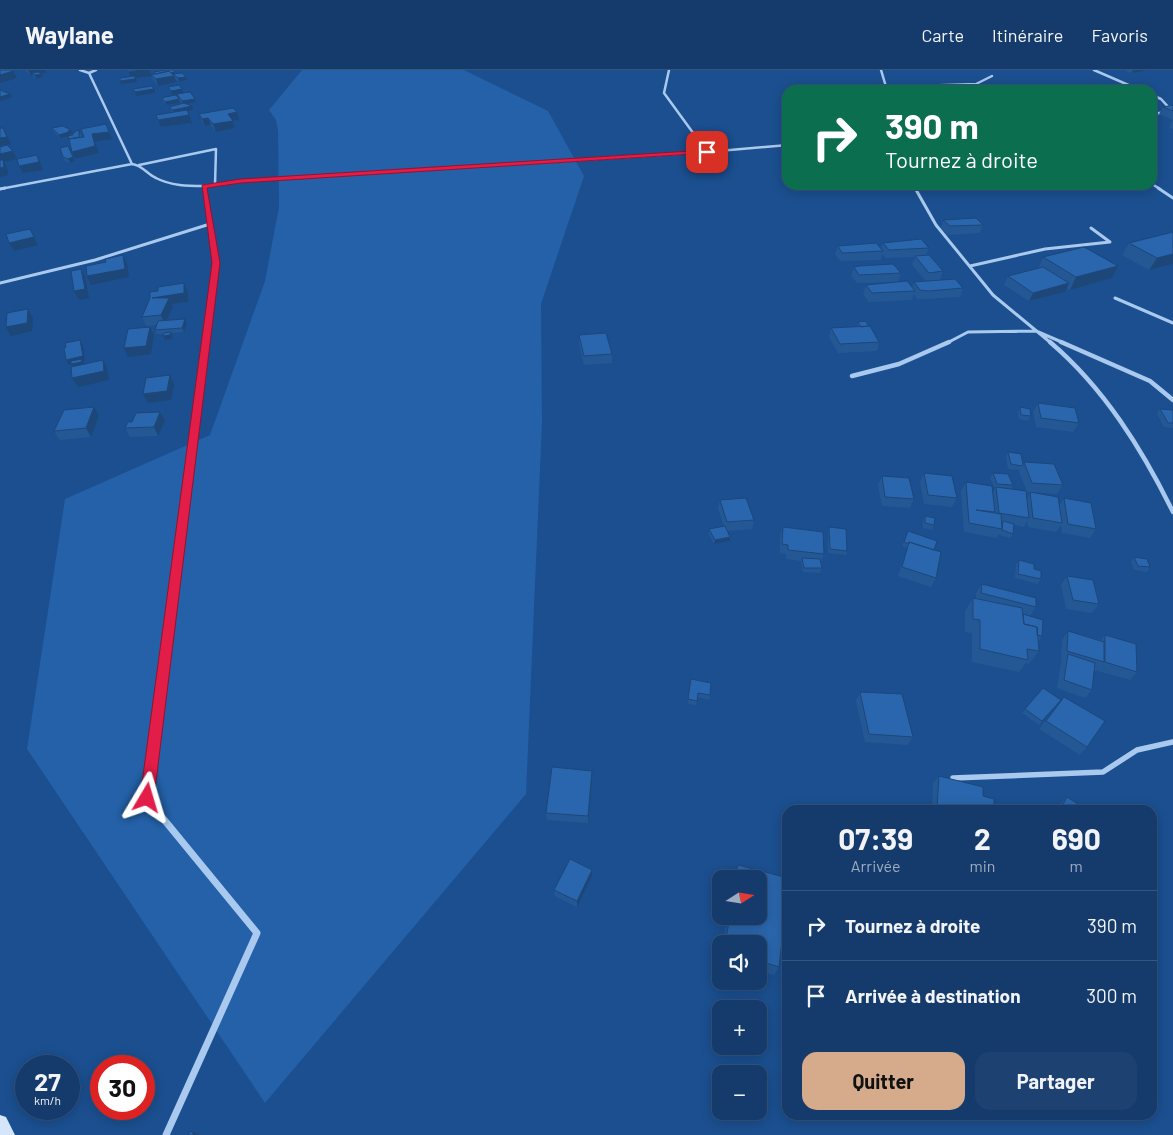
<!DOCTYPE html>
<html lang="fr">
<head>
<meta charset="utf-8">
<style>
	:root { --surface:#143b6b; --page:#1d4271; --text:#f1f3f6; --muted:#9dadc1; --line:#33557e; --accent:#d6ab8b }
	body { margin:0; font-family:Barlow,sans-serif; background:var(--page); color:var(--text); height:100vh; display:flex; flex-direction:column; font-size:19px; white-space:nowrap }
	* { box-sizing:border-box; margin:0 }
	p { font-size:16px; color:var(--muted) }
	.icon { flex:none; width:28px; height:28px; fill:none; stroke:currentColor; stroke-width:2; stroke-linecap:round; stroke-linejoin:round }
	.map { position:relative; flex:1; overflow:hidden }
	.sheet { position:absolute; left:782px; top:735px; width:375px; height:315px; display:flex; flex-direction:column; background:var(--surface); border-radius:15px; box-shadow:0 2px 12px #0003,0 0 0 1px var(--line) }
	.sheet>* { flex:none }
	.banner { position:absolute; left:782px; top:15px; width:375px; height:105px; border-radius:15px; box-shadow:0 2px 12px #0003,0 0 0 1px var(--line); background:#0b6e4f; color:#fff; overflow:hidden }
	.needle { width:32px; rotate:78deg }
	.controls { position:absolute; left:712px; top:800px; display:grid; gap:10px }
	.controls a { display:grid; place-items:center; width:55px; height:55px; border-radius:10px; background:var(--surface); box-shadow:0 2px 12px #0003,0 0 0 1px var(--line); font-size:25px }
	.speed { position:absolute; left:15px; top:985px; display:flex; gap:10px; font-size:25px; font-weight:700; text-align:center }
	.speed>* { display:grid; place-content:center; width:65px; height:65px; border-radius:50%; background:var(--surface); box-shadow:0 2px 12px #0003,0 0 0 1px var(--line); line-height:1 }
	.speed small { font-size:12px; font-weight:400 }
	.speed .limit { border:8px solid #d22; background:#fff; color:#111 }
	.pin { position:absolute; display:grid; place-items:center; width:42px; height:42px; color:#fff; margin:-21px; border-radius:10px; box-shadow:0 2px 8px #0006 }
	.me { position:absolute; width:55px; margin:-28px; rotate:7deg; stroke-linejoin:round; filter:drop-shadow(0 0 4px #0008) }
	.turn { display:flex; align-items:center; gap:18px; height:105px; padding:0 20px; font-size:22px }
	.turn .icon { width:65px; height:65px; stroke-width:2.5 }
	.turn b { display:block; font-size:35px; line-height:42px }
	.eta { display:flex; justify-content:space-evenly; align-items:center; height:85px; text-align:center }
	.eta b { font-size:30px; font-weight:700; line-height:35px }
	.action { display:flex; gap:10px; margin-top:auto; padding:10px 20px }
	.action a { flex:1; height:58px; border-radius:15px; background:var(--accent); color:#111; font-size:20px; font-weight:700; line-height:58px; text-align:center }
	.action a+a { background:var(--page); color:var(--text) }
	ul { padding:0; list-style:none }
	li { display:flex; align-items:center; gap:15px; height:70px; padding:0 20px; border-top:1px solid var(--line) }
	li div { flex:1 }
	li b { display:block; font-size:19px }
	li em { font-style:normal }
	header { display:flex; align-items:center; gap:30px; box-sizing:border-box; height:70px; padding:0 25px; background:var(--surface); border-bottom:1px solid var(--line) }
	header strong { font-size:24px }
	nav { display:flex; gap:28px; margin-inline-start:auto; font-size:18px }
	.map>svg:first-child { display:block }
	.green { fill:#2461a8 }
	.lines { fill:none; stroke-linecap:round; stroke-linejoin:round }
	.street-far4 { stroke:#a9c9ee; stroke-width:2.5 }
	.street-far3 { stroke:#a9c9ee; stroke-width:3 }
	.street-far2 { stroke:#a9c9ee; stroke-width:4.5 }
	.street-far1 { stroke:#a9c9ee; stroke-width:5.5 }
	.street { stroke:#a9c9ee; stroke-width:7 }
	.secondary { fill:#d6e6fa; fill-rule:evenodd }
	.wall { fill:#245895 }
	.shaded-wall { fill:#1d4779 }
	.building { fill:#2a66ad; stroke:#1d4779 }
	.route { fill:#e11d48; stroke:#92132f }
</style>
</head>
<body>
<header>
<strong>Waylane</strong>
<nav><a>Carte</a><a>Itinéraire</a><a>Favoris</a></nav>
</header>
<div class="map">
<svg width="1173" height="1065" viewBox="0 0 1173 1065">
	<rect width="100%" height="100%" fill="#1b4f8f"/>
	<!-- green -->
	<path class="green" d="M302,0h162l84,41 36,65 -43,128 1,118 -16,372 -261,309 -238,-354 38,-250 145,-64 55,-154 14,-74 -1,-76 -2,-11 -7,-10z"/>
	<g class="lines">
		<!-- street-far4 -->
		<path class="street-far4" d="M80,0l9,3 43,91
			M669,0l-5,23 43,59
			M881,0l6,20
			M1094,0l46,20
			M89,3l7,-3
			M886,17l90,-3 16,-8
			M1152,25l9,4 11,12
			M1152,44l15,-2
			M139,95l77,-16 -1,36
			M1152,114l8,5
			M913,115l3,4
			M204,116l37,-5 466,-29 81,-7
			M0,119l132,-25c10,1 15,10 24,14 15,8 32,8 48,8l1,3"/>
		<!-- street-far3 -->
		<path class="street-far3" d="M204,118l12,75 -10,80
			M915,118l21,37 57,70 58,48
			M1158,118l15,10
			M0,119l5,-1
			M970,196l75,-17 65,-7 -19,-14
			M0,213l95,-23 115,-36
			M1115,228l58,25
			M947,273l21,-11 68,-1 28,12"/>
		<!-- street-far2 -->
		<path class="street-far2" d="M1050,272c54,46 92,107 123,170
			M1061,272l89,39 23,19
			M852,306l47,-12 50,-22
			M180,473l26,-201"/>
		<!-- street-far1 -->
		<path class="street-far1" d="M953,708l150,-6 34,-22 36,-8
			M149,731l-2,-3 33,-257"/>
		<!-- street -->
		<path class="street" d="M148,730l109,133 -91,202"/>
		<!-- secondary -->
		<path class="secondary" d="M0,1045l6,2 9,18h-15z"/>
	</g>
	<!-- wall -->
	<path class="wall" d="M25,0h20l2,3 -6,1 2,3 -7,2 -3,-3h-2z
		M1123,0h22v1l-14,2z
		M154,2h21v2l12,6 -8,2 -4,-3 2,3 -19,4 -4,-5 -3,-6 4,-1z
		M177,24l18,5 1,3 -10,2 7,6 -6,1 5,12 -31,4 -5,-12 17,-2 -4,-6 13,-3 -3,-4 1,3 -14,2 -3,-3 -1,-4h16z
		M1173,35v24l-4,-1 4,-8 -14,-6 4,-7z
		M199,44l40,6 -6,1 2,7 -19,4 -5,-7 -6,1 -3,-4z
		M106,54l6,15 -17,3 4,11 -24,6 -3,-7 -4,-15 -8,1 -6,-6 -2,-4 19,2 2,3h1v-1l7,2v3h3z
		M63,87l12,4 -5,2 -5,-2z
		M943,150l40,5 -3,8 -33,2 -6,-7z
		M1173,162v32l-24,6 -27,-15 7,-12z
		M883,173l46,5 -3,8 17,15 -3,9 23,8 -3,9 -35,2h-8l-3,-5 -2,6 -43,2 -6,-8 3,-9 46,3 2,-6 12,-1 -14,-16 3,-8 -29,1 -4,-4 -1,6 -41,1 -5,-7 3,-8 43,3z
		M1043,187l75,9 -6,12 -42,12 -3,-2 -2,4 -36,9 -25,-16 4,-9 30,-7z
		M854,197l47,6 -3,9 -41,1 -6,-7z
		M188,222v10l-16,2 1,3 -6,13 20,3 -3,9 -12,1 1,3 -1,3 -7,1 -2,-4v-2h-6l-2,-4 2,-5 -11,1 -4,-9z
		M858,252l21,20 -2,9 -39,2 -9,-16 2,-9 26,-1z
		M579,265l33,19v9l-28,2 -5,-21z
		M1038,333l41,20 -6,9 -37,-5 -3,-15z
		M1020,337l11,9 -3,5 -9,-2 -1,-7z
		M1160,339l13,1v18l-9,-1 -7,-13z
		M160,342l5,9 -7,15 -28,1 -5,-9z
		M99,346l-8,21 -31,3 -6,-9z
		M1008,382l15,12 1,-2 39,23 -6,9 -26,-2 28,14 5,-8 32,31 -6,9 -28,-5 -1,-8 -5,7 -28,-5 -1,-6 -3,6 -10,-2 -1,9 -3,4 -11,-3v-2l-2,5 -33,-6 -3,-41 5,-9 27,11 2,-5 -5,-10 3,-5 20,12 -2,4 16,10 3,-7h-3l-8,-20v-2l-11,-1 -2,-13z
		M924,403l33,25 -5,9 -28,-3 -4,-22z
		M882,406l32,23 -4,9 -28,-2 -4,-21z
		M720,430l34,20 -2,9 -25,2 3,10 -16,3 -5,-10v-5l15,-3 -6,-17z
		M925,446l9,9 -2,5 -9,-2v-8z
		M783,457l41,27 -3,9 1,5 -2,5 -17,-1 -2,-9v-2l-15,-2v-5l-6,-1v-17z
		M829,457l18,24 -1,4 -18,-2v-22z
		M908,461l26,19 2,28 -5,9 -33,-11 9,-28 -5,-2z
		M1134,487l16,10 -3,5 -13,-2 -3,-8z
		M1019,490l15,9 7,10 -3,5 -23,-6 1,-13z
		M1067,506l32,28 -7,9 -26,-4 -5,-24z
		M982,514l54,23 -6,9 -7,-2 19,22 -3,5 -1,-1 1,11 -10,13 -3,-1 -7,9 -47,-10v-29l-7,-1v-21l8,-13 3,1v-6z
		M1068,561l33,9 4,-5 32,37 -7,8 -32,-9v-2l-2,2 -2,-1 -2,20 -7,8 -28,-10 4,-26 1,-2h-1l1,-20z
		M691,609l19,16 -1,5 -11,-3 -2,8 -8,-1z
		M1043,618l18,12 -22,25 -17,-12z
		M860,622l53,45 -5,8 -43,-3 -9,-41z
		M1064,627l23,50 -7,8 -41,-26z
		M939,706l55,34h-62l1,-27z
		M592,708l-4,45 -41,-3 -1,-7z
		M1067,727l20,13h-31l3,-5z
		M738,795l50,13v12l-9,77 -5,8 -15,-4v-27h-36l4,-28h32v-37h-26z
		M592,806l-15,31 -22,-11 -1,-6z"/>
	<!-- shaded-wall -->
	<path class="shaded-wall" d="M28,0h17l2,3 -13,2 -2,-2 1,3h-2z
		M142,0h7l2,6 -15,2 1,4 -16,2 -1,-3 11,-2 -2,-7z
		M1133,0h12v1l-14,2z
		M13,1l4,7 -3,1 -14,4v-8z
		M175,2l1,4h-2l3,6 -19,4 -2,-7 1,-4z
		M42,4l1,3 -7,2 -1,-4z
		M186,7l1,3 -8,2 -1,-4z
		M154,19l1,4 -19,3 -1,-4z
		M182,19l1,4 -11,2 -1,-4z
		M10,24l2,3 -12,4v-4z
		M179,29l1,4 -14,2 -1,-3z
		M195,29l1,3 -13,3 -1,-4z
		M192,36l1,4 -18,4 -2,-4z
		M237,42l2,8 -6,1 2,7 -19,4 -3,-8 15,-10z
		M189,45l3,8 -31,4 -3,-7z
		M208,48l3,7 -6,1 -3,-7z
		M3,58l8,16 -11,2v-8z
		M71,60l2,4h-3l1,2 -11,2 -1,-3z
		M109,62l3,7 -17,3 4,11 -24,6 -3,-7 20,-18z
		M13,81l4,8 -13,3 3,6 1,7 -8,2v-23z
		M37,85l6,15 -20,3 -4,-7z
		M73,87l2,4 -5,2 -2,-4z
		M30,159l8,16 -24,6 -5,-8z
		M1173,184v10l-24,6 8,-12z
		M123,185l4,9 2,13 -38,8 -4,-9z
		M1118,196l-6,12 -42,12 6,-13z
		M81,199l4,8 4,21 -10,2 -5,-9z
		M184,213l4,9v10l-16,2 1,3 -8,17 -13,-26z
		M1069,213l-4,9 -36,9 4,-8z
		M28,239l5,9 -1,13 -21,5 -5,-9z
		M185,249l2,4 -3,9 -2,-4z
		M150,257l4,8 -3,19 -23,3 -4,-9z
		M171,262l2,4 -1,3 -7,1 -2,-4z
		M80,270l3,5 2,16h-2l1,2v3l-10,3 -3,-5 -2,1 -3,-5z
		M103,290l4,8 2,12 -31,7 -6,-9z
		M170,305l4,9 -3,16 -23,3 -5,-9z
		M94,337l5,9 -8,21 -5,-9z
		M160,342l5,9 -7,15 -4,-9z
		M730,467v4l-16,3 1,-4z
		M592,701v7l-4,45v-7z
		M592,800v6l-15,31v-6z
		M191,1061l8,3 1,1h-6z"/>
	<!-- building -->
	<path class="building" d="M0,0h12l1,1 -3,1 -10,3z
		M127,0h15l-13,2z
		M166,0h7l2,2 -4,1 -2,-2 -13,3 -2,-2z
		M169,1l5,5 -18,3 -5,-4z
		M38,2l4,2 -7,1 -3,-2z
		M182,3l4,4 -8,1 -5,-4z
		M135,6v3l-15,2v-3z
		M179,15l3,4 -11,2 -3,-4z
		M152,16l2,3 -19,3 -2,-3z
		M1118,16l8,4h-23l-5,-3z
		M1123,18h4l4,2h-5z
		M0,20l10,4 -10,3z
		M190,22l5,7 -13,2 -5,-7z
		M176,25l3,4 -14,3 -3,-4 3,-1z
		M184,33l8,3 -19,4 -4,-3z
		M1173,35v6l-10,-4z
		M233,38l4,4 -9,2 5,7 -20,3 -5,-6 -6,1 -3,-5z
		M187,40l2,5 -31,5 -2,-5z
		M106,54l3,8 -17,2 3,12 -23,6 -3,-13 15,-2 -3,-8z
		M63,56l8,4 -3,1 1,1 -10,3 -7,-7z
		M0,58h3l4,9 -7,1z
		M79,60v7l-10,2 -1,-3 5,-1 -1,-2h3l-1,-1z
		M7,75l6,6 -13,3v-7z
		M68,76l5,11 -5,2 -5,-2 -3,-9z
		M37,85l2,7 -20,4 -2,-7z
		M0,90h3l1,7 -4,1z
		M976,148l7,7 -33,1 -7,-6z
		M30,159l4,8 -25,6 -3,-9z
		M1173,162v22l-16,4 -28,-15z
		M921,169l8,9 -40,2 -6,-7z
		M876,173l7,8 -41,2 -4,-7z
		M1084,177l34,19 -42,11 -33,-20z
		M123,185l2,14 -38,7 -1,-10 20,-4 -1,-3z
		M929,185l14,16 -14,2 -14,-17z
		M893,194l8,9 -42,2 -5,-8 5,-1z
		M1043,197l26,16 -36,10 -25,-17z
		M81,199l4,20 -11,2 -3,-20z
		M955,209l8,9 -35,3 -8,-1 -6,-8z
		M907,211l8,10 -43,2 -6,-8z
		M184,213v10l-32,5h17l-8,17 -19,2 8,-19v-6l8,-1v-4z
		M28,239l-1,14 -21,4 1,-14z
		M185,249l-3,9 -27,2 3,-9z
		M865,251l4,5 -8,1 -3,-5z
		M870,256l9,16 -39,2 -9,-16z
		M150,257l-4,19 -22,2 4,-19z
		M171,262l-1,3 -7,1 1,-3z
		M606,263l6,21 -28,2 -5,-21z
		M80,270l3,16 -17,4 -2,-12 2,-1 -1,-4z
		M82,289l-1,3 -10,2v-3z
		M103,290l1,11 -32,7 -1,-11z
		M170,305l-3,16 -24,3 3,-16z
		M1038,333l37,5 4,15 -38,-5z
		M94,337l-8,21 -32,3 10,-21z
		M1020,337l10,2 1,7 -10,-1z
		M1160,339l13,1v13h-5z
		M160,342l-6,15 -29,1 3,-6h4l4,-9z
		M1008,382l13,2 2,10 -1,2 -11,-2z
		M1024,392l30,2 9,21 -31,-2z
		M924,403l28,3 5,22 -29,-3z
		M993,403l15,1 5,11 -16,-1z
		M882,406l27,2 5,21 -29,-2z
		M966,412l26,4 3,26 -19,-2 25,4 1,15 -33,-6z
		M996,417l30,4 3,27 -30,-5z
		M1030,422l28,5 4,26 -29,-5z
		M746,428l8,22 -27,2 -7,-22z
		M1064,428l27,5 5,26 -28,-5z
		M925,446l10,2 -1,7 -9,-2z
		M1003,451l11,3 -1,10 -11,-4z
		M725,456l5,11 -15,3 -6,-11z
		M783,457l40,5 1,22 -36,-4v-5l-6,-1z
		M829,457l17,2 1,22 -17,-2z
		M908,461l29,10 -3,9 -25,-8v2l-5,-2z
		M909,472l32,10 -5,26 -34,-11z
		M1134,487l13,2 3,8 -12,-1z
		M802,488l18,1 2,9h-18z
		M1019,490l15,4v5l7,2v8l-23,-5z
		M1067,506l26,4 6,24 -26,-4z
		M982,514l54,14v9l-55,-14z
		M973,528l49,10 2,16 13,3 2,24 -12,-2 1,11 -48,-11v-29l-7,-1z
		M1023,544l20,6 -1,16 -5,-1v-8l-13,-3z
		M1068,561l36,11v20l-37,-11z
		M1105,565l31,9 1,28 -32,-10z
		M1068,584l27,9 -3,27 -28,-10z
		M691,609l20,4 -1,12 -12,-2 -1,8 -9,-2z
		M1043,618l18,12 -19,21 -17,-12z
		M860,622l42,2 11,43 -44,-3z
		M1064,627l41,24 -18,26 -41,-26z
		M552,697l40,4 -4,45 -42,-3z
		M939,706l44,11v9l11,3v11h-46l-11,-3z
		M1067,727l20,13h-27z
		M570,789l22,11 -15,31 -23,-11z
		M738,795l50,13v12l-9,77 -20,-6v-17h-34l5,-28h29v-37h-24z
		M191,1061l3,4h-6z"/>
	<!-- route -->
	<path class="route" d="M707,80l2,3 -468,30 -34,5 13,75 -66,535 -2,4 -5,2 -4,-2 -3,-4 72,-535 -10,-78 39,-6z"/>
</svg>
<div class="controls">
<a><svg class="needle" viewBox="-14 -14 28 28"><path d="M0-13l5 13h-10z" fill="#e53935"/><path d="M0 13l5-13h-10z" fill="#9dadc1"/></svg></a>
<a><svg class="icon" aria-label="sound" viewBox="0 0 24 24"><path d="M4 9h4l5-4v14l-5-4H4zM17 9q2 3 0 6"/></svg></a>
<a>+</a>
<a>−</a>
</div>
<div class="speed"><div>27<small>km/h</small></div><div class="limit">30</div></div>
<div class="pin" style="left:707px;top:82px;background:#d93025"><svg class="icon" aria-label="arrive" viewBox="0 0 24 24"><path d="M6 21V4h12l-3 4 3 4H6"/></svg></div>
<svg class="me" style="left:147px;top:728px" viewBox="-20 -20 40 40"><path d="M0-17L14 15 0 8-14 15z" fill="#e11d48" stroke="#fff" stroke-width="4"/></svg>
<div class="banner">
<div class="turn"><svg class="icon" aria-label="right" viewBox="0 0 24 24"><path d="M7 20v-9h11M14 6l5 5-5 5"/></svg><div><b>390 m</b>Tournez à droite</div></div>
</div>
<section class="sheet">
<div class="eta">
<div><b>07:39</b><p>Arrivée</p></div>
<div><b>2</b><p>min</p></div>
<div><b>690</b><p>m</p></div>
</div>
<ul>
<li><svg class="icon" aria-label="right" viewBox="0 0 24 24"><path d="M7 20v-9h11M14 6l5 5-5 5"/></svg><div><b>Tournez à droite</b></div><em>390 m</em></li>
<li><svg class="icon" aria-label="arrive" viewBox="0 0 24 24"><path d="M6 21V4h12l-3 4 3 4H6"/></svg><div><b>Arrivée à destination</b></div><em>300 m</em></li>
</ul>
<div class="action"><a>Quitter</a><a>Partager</a></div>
</section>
</div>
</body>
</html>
